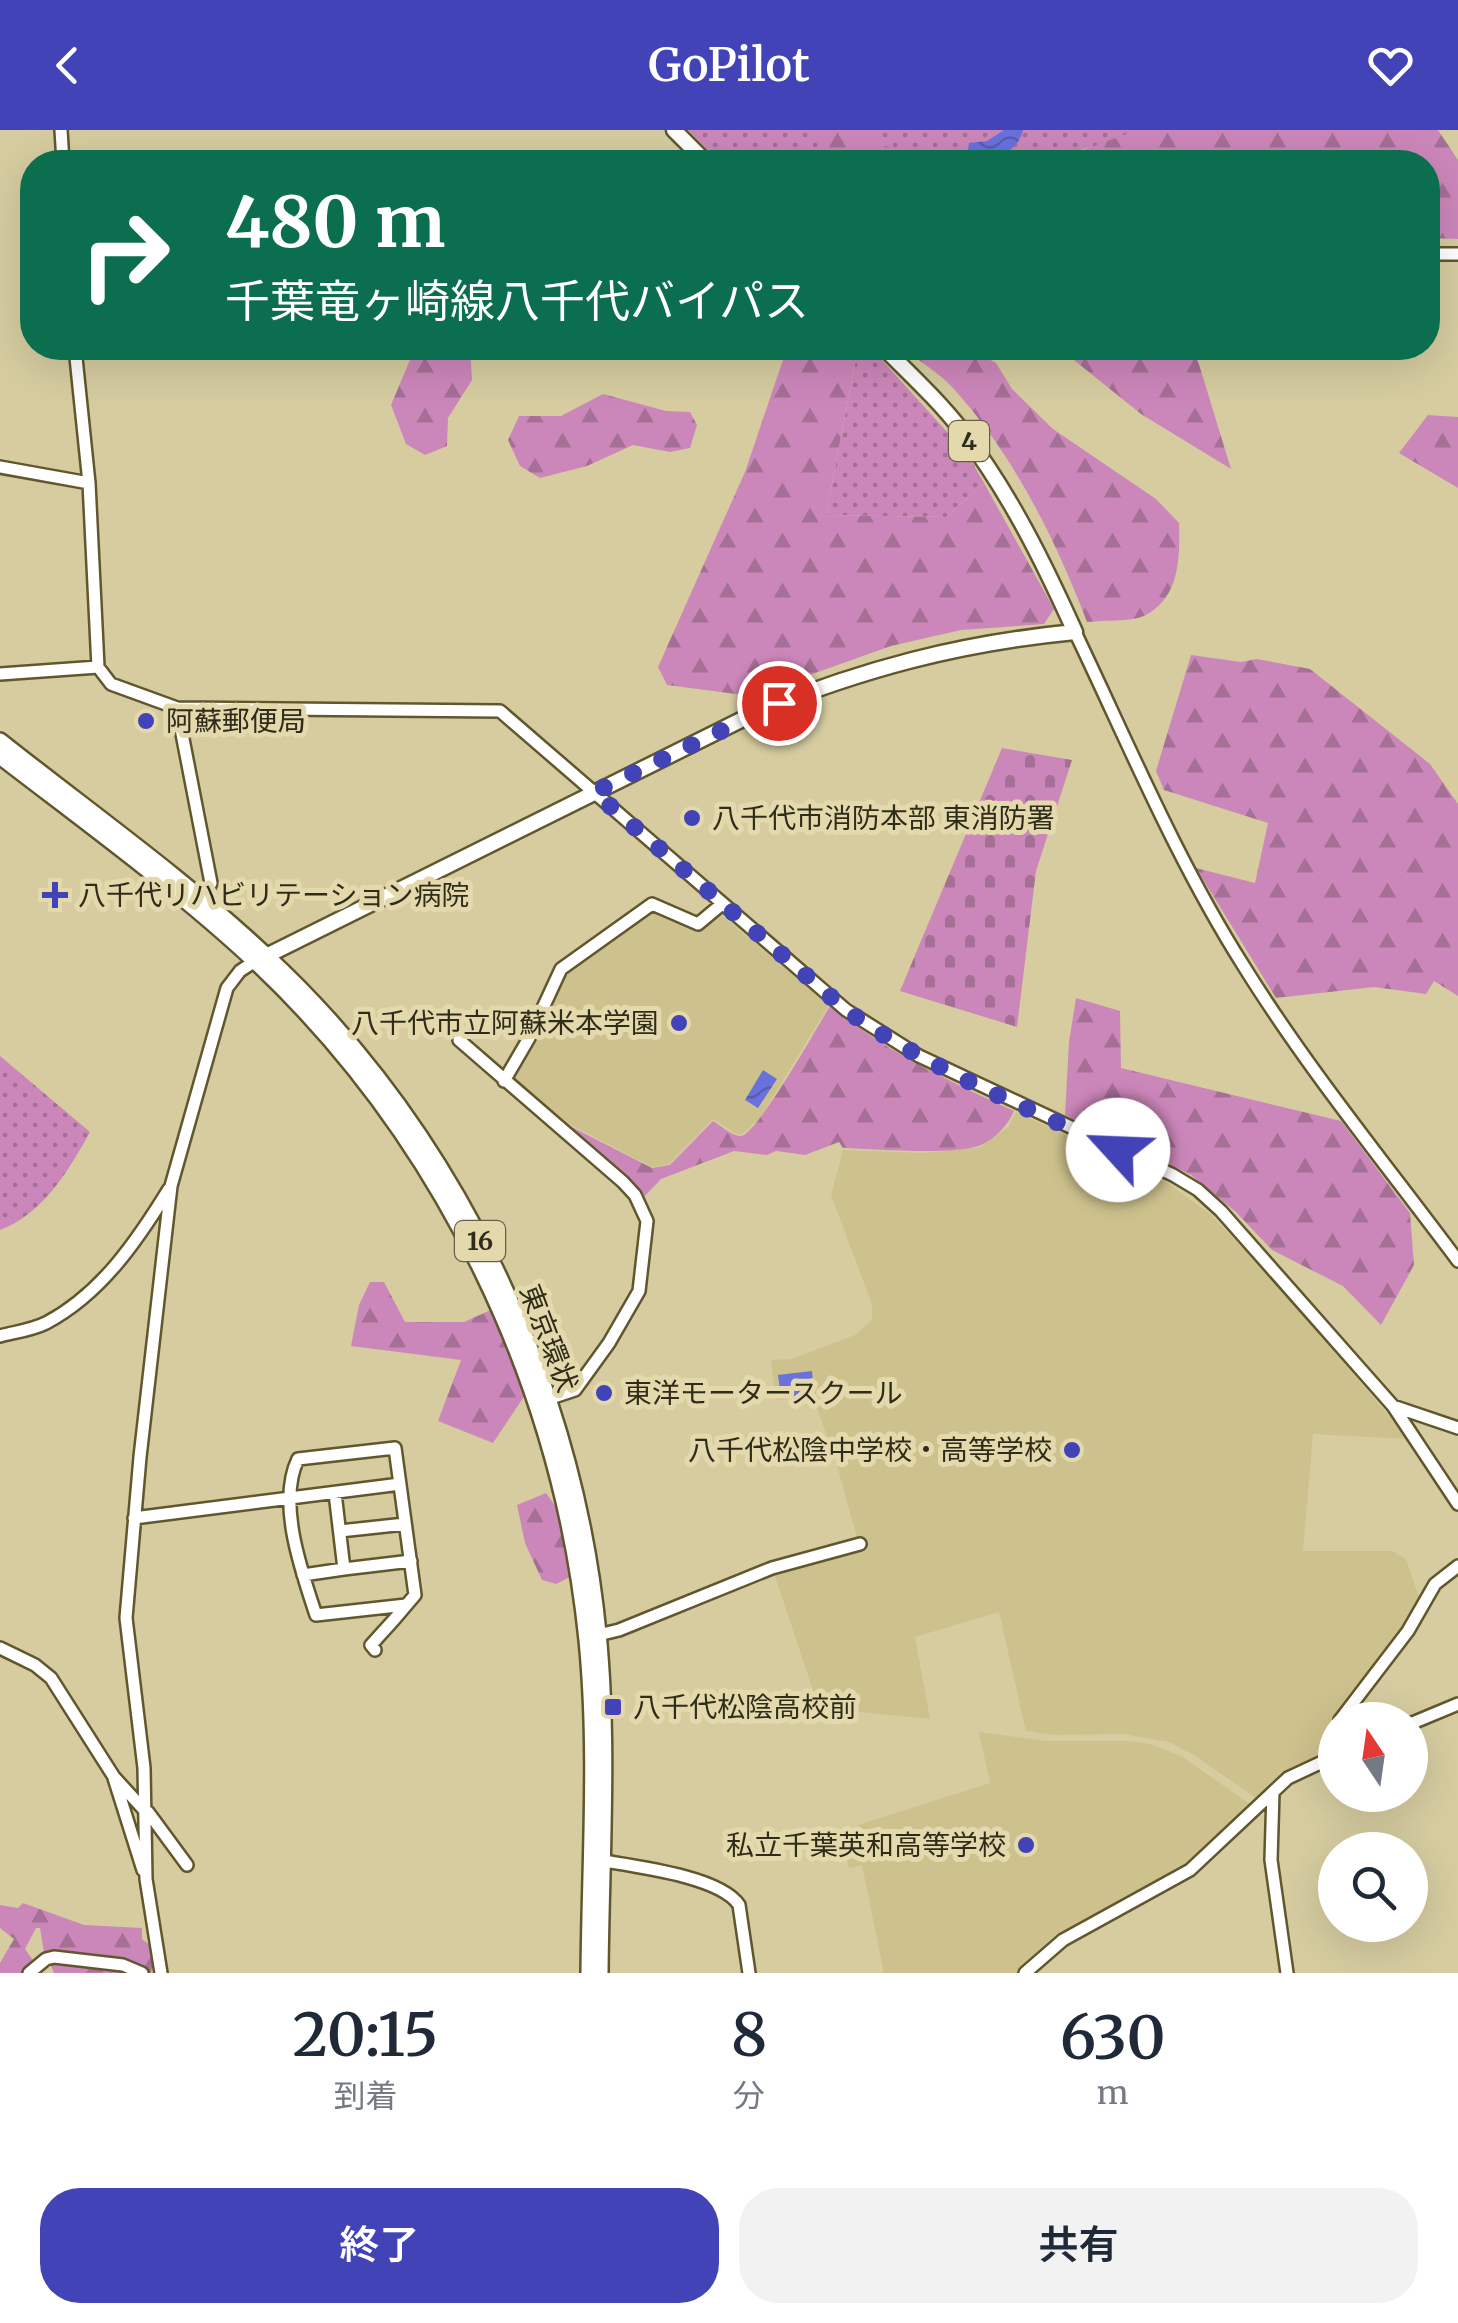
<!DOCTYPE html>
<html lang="ja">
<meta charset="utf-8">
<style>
body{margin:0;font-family:Merriweather,"Noto Sans JP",serif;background:#f2f2f3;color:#1f2937;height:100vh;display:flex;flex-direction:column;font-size:38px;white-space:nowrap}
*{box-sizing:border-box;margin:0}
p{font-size:32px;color:#747a83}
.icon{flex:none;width:55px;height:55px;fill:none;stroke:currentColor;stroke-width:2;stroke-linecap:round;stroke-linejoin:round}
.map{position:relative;height:1843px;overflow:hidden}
.sheet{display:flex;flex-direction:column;background:#fff;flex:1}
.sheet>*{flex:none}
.banner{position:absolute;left:20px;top:20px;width:1420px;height:210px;border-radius:40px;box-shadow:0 10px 40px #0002;background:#0b6e4f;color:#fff;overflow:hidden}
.needle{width:65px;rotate:347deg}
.buttons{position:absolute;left:1318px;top:1572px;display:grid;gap:20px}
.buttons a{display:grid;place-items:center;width:110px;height:110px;border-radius:50%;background:#fff;box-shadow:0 10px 40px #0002;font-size:50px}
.pin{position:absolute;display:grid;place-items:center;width:85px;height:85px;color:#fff;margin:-42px;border:5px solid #fff;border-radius:50%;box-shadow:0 2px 10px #0007}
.me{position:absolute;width:110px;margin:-55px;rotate:295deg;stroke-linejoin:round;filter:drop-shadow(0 0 8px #0008)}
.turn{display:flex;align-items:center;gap:35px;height:210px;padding:0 40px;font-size:45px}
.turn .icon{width:130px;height:130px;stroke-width:2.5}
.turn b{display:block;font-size:70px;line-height:85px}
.eta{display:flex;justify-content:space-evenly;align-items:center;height:170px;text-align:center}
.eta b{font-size:60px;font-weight:600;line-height:70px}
.cta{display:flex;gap:20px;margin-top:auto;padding:20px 40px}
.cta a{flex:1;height:115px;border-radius:40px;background:#4343b8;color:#fff;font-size:40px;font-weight:600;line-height:115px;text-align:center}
.cta a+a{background:#f2f2f3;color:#1f2937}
header{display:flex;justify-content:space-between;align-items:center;height:130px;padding:0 40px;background:#4343b8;color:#fff;font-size:45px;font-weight:600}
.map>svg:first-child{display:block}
.built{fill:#cdc18d}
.grass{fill:url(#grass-dots)}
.forest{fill:url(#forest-firs)}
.cemetery{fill:url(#cemetery-stones)}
.water{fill:url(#water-waves)}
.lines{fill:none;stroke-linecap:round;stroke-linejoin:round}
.minor-casing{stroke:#60572e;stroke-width:16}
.major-casing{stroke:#60572e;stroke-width:19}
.highway-casing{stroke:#60572e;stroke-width:20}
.minor{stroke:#fff;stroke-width:11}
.major{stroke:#fff;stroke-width:14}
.highway{stroke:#fff;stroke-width:15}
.route{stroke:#4343b8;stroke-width:18;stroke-dasharray:0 32.4}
.poi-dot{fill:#4343b8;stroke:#e3d9ac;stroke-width:4}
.labels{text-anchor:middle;stroke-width:10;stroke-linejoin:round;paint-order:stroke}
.shield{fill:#e3d9ac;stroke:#666046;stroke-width:2.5}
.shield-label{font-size:25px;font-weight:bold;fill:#302c1a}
.poi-label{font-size:28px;fill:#302c1a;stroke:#e3d9ac;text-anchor:start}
.street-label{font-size:28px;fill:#302c1a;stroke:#e3d9ac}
</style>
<header><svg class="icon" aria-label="back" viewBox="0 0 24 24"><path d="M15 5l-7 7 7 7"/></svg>GoPilot<svg class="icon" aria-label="heart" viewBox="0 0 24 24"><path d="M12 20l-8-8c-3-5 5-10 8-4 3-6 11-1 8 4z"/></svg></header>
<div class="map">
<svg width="1458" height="1843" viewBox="0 0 1458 1843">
<defs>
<pattern id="grass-dots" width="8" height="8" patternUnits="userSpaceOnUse" patternTransform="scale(2.5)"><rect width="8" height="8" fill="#cc87ba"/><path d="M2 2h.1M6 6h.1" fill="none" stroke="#a66f96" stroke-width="1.8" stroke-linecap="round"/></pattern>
<pattern id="forest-firs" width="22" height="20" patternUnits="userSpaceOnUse" patternTransform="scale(2.5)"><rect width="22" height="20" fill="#cc87ba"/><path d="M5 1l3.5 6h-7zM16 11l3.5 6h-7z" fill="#a66f96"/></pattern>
<pattern id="cemetery-stones" width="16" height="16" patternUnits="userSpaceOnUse" patternTransform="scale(2.5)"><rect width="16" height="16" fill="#cc87ba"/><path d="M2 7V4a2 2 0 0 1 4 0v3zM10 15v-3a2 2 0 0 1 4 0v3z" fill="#a66f96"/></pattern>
<pattern id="water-waves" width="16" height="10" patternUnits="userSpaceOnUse" patternTransform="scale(2.5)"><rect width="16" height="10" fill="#6972dc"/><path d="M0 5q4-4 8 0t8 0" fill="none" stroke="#575eb2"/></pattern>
</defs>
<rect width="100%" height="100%" fill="#d6cca0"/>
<path class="built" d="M652 778 704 794 721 785 829 875 760 988 742 1004 738 1005 713 989 669 1034 652 1037 550 984 510 950 562 844Z
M1016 982 1166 1052 1210 1084 1261 1137 1409 1309 1313 1304 1303 1421H1391L1406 1429 1421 1473 1406 1499 1335 1590 1328 1621 1290 1638 1256 1668 1194 1625 1169 1612 1124 1604 1053 1605 1026 1601 999 1482 915 1507 930 1589 819 1578 774 1443 860 1418 836 1332 813 1267 776 1270 771 1230 792 1229 855 1205 872 1190V1174L831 1065 843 1020 925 1023 981 1017 1008 997Z
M979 1602 1047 1611H1127L1150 1614 1181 1626 1250 1674 1219 1706 1181 1738 1052 1808 1017 1843H884L862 1735 849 1738 839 1701 990 1653Z"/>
<path class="grass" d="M688 0H1161L1064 24 1065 32H720Z
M858 218H871L968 325 984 353 946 387 826 385Z
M0 926 90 1002C69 1040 43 1084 0 1100Z"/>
<path class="forest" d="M813 0H868V9L927 32H790L794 28 814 22 819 12Z
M1137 0H1438L1458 30V109L1428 108V32H1051Z
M415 218H470L472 250 448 288 447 316 425 325 406 314 391 275Z
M787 218H858L826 385 946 387 984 353 1054 479 1044 494 961 500 891 516 751 566 667 555 658 537 745 342Z
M906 218H969L996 233 1012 259 1053 299 1156 369 1179 393C1180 428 1180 468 1144 486 1129 492 1104 490 1087 492 1056 410 1012 322 952 257 939 243 919 231 904 219Z
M1059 218H1194L1231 339 1141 284Z
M603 264 666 281 690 282 697 295 690 318 670 322 633 315 587 336 540 348 520 336 508 310 519 286H561Z
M1428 285 1458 287V358L1399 323Z
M1191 525 1241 532 1257 529 1310 539 1430 634 1458 674V866L1434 851 1426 864 1374 857 1276 868 1196 738 1255 753 1268 693 1164 660 1156 641Z
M1076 868 1120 881 1121 938 1341 991 1410 1083 1414 1135 1381 1195 1343 1156 1272 1120 1236 1082 1191 1045 1065 985 1069 912Z
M830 876C886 922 949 951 1014 981 1008 995 995 1009 981 1015 953 1026 875 1019 843 1018L839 1012 805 1025 776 1021 767 1025 734 1021 661 1049 642 1069 558 990 652 1038 670 1035 713 991C720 995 733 1007 741 1006 758 1003 818 896 830 876Z
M370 1152H384L405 1192H464L493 1179 525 1265 493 1313 438 1291 461 1230 351 1216 359 1175Z
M546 1363 556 1377 570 1447 556 1454 542 1450 525 1413 517 1375Z
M23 1773 84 1795 142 1798V1809L155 1819 151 1843H54L50 1833 78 1825 60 1821 44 1823 40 1798H36L25 1819 35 1833 25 1843H0V1833L14 1809 0 1798V1775L18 1778Z"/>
<path class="cemetery" d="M1002 618 1072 630 1036 741 1017 897 900 861Z"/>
<path class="water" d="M1004 0H1023C1016 28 989 30 968 20L969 13 987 11Z
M763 940 777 949 758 978 745 970Z
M812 1241 814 1264 781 1268 778 1245Z"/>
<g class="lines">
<g class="minor-casing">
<path id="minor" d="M61 0 63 32
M1428 124H1458
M75 218 89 353 98 537 111 554 177 578 500 581 846 880 919 926 1173 1045 1198 1060 1221 1081 1393 1276 1458 1374
M0 337 89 353
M1075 502C1129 615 1176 729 1243 835 1307 938 1385 1033 1458 1131
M0 544 98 537
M177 578 211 753 202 770
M459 910 623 1052 635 1065 647 1091 639 1161 609 1213 575 1260 548 1269
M504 951 529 908 561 839 652 774 698 794 722 774
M0 1206C15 1202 32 1200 46 1193 101 1164 137 1111 169 1059
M1393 1276 1458 1298
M134 1388 400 1354
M340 1401 405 1394
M344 1439 411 1431
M303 1445 344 1439 335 1363
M590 1507 619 1500 772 1438 860 1414
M0 1518 35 1535 51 1548 114 1647 147 1683
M375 1520 371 1515C386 1499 401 1482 415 1465L395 1318 298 1329C277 1372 301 1440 316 1485L406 1475
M1340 1590 1408 1501 1435 1454 1458 1436
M1410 1594 1458 1574
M1330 1629 1335 1605
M114 1648 143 1740
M1273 1662 1271 1730 1287 1843
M148 1682 187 1735
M598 1730C632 1736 720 1746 739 1775L749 1843
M29 1843 46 1829 54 1827 123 1835 142 1843
M161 1843 146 1749 144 1638 126 1488 140 1327 171 1056 227 858 240 841 255 831
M1025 1843 1063 1810 1190 1740 1288 1648 1335 1626"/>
</g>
<g class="major-casing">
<path id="major" d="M674 0 706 32
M256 831 755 583C862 539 960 513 1075 502 1043 431 1010 364 963 302 939 271 911 245 884 218"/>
</g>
<g class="highway-casing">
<path id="highway" d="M0 611C88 681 183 748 265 825 453 999 573 1248 598 1503 609 1615 601 1730 600 1843
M0 626C83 690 178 759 254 830 443 1007 561 1253 587 1510 598 1620 590 1733 589 1843"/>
</g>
<use href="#minor" class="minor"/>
<use href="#major" class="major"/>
<use href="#highway" class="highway"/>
</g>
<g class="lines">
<path class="route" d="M779 573 594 662 846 880C929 939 1026 977 1118 1020"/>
</g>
<g class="poi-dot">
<circle cx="146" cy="591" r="10"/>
<circle cx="692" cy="688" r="10"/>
<path d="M50 750h10v10h10v10h-10v10h-10v-10h-10v-10h10z"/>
<circle cx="679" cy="893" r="10"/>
<circle cx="604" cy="1263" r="10"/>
<circle cx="1072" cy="1320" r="10"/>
<rect x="603" y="1567" width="20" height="20" rx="5"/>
<circle cx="1026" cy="1715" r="10"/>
</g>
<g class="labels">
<g class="shield">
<rect x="949" y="291" width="40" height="40" rx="8"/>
<rect x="455" y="1091" width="50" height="40" rx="8"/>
</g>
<g class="shield-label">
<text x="969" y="320">4</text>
<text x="480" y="1120">16</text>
</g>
<g class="poi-label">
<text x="166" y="601">阿蘇郵便局</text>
<text x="712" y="698">八千代市消防本部 東消防署</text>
<text x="78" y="775">八千代リハビリテーション病院</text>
<text x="659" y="903" text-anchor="end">八千代市立阿蘇米本学園</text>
<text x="624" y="1273">東洋モータースクール</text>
<text x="1052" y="1330" text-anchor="end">八千代松陰中学校・高等学校</text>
<text x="633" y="1587">八千代松陰高校前</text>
<text x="1006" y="1725" text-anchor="end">私立千葉英和高等学校</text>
</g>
<g class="street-label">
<text transform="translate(549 1208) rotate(69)" y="10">東京環状</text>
</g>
</g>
</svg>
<div class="buttons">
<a><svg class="needle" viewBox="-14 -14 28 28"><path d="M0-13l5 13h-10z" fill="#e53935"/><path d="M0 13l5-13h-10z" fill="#747a83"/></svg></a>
<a><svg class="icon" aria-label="search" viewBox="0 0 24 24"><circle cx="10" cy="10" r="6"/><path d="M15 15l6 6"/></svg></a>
</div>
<div class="pin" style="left:779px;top:573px;background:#d93025"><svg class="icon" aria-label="arrive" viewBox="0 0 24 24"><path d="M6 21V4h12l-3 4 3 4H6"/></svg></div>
<svg class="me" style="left:1118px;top:1020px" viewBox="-20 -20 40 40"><circle r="19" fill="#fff"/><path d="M0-13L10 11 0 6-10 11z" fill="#4343b8"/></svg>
<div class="banner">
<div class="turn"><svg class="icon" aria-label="right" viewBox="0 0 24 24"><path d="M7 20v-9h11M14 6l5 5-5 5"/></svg><div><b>480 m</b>千葉竜ヶ崎線八千代バイパス</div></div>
</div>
</div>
<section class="sheet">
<div class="eta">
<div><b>20:15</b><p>到着</p></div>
<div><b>8</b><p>分</p></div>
<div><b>630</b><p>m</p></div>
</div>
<div class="cta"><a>終了</a><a>共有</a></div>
</section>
